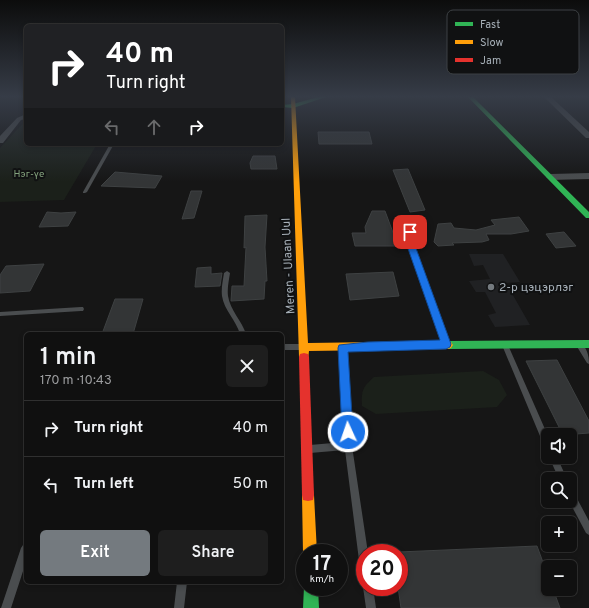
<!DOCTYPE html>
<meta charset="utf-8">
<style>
body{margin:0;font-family:Overpass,sans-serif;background:#1e1e1e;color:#f1f3f6;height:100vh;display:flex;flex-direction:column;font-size:15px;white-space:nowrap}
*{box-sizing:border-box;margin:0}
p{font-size:13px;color:#9c9d9f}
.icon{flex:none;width:22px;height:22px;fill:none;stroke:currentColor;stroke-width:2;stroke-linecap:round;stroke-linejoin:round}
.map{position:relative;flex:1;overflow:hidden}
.drawer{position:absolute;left:24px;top:332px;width:260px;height:252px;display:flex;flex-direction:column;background:#101010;border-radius:6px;box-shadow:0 2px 6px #0003,0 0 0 1px #303030}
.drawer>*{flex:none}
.hud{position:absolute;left:24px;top:24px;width:260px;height:122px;border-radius:6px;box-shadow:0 2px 6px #0003,0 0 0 1px #303030;background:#202124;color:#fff;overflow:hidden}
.buttons{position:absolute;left:541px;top:428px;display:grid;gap:8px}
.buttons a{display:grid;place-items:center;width:36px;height:36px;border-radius:6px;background:#101010;box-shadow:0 2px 6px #0003,0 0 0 1px #303030;font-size:20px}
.speed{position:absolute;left:296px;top:544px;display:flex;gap:8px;font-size:20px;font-weight:700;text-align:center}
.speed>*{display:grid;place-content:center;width:52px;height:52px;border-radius:50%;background:#101010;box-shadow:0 2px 6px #0003,0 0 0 1px #303030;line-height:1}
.speed small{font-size:10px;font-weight:400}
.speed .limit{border:6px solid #d22;background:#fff;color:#111}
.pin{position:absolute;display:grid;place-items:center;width:34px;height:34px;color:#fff;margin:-17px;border-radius:8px;box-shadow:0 2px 6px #0006}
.me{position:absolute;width:44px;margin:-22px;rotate:357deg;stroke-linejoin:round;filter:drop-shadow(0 0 3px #0008)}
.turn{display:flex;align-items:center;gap:14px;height:84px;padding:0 16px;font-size:18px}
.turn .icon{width:52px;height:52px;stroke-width:2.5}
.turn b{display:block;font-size:28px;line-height:34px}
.lanes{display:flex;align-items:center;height:38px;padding:0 16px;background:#0003;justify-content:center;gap:20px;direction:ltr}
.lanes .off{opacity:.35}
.round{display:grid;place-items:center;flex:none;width:42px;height:42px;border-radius:6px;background:#1e1e1e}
.summary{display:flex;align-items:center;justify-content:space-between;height:68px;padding:0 16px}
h1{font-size:24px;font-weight:600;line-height:30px}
.action{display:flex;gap:8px;margin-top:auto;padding:8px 16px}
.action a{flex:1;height:46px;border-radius:6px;background:#747a7f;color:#fff;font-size:16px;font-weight:600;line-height:46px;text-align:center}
.action a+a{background:#1e1e1e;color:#f1f3f6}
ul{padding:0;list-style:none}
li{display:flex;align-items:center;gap:12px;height:56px;padding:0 16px;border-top:1px solid #303030}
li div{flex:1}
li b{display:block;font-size:15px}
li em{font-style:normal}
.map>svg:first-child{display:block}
.built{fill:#202123}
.green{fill:#1b201a}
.building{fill:#333536;stroke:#3e4142}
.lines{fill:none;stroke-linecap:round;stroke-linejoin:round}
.lane{fill:#4a4d4f;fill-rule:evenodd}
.street{fill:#4a4d4f;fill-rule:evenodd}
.fast{fill:#30b455;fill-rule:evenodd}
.slow{fill:#ff9f0a;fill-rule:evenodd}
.jam{fill:#e5322d;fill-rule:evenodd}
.route{fill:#1a73e8;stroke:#114b97}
.poi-dot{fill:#747a7f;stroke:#101112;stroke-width:1.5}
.labels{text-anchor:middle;stroke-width:4;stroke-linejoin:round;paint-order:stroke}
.far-park-label{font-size:10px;fill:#84a37e;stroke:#101112}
.street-label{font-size:12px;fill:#a7b0b8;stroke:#101112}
.poi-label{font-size:12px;fill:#a7b0b8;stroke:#101112;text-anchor:start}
.key{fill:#101112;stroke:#3d4144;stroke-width:1}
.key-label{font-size:11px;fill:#a7b0b8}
</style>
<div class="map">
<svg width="589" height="608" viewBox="0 0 589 608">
<rect width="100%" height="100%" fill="#161616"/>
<path class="built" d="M469 254H503L520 282 506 283 530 325 495 327 488 315 496 313 485 292H476L469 281 490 279 483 265 474 266Z"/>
<path class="green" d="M26 120V144H97L64 200 0 202V148Z
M483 371 499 380 507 395 497 407 376 414 362 406C361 390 363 387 374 377Z"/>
<path class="building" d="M318 132H369L372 144H319Z
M253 156H275L277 169H251L250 163Z
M408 169 425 210 410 212 393 170Z
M115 172 162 176 155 188 101 186Z
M191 191H202L194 218 182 219Z
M372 211H385L398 246H355L352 233H366L365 227Z
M47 212 61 213 76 212 68 226 39 227Z
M267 215 265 247 267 281H265L264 299 231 301 232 286H244L246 247 244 248 245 216Z
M519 217 529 231 511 234H486L489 240 482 242 452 243 454 245 438 246 434 242 438 224 451 223 454 228 476 230 495 225 491 220Z
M564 232 576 246 556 248 546 234Z
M44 264 30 291 0 293V275L6 266Z
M211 267V274L222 273 220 286 195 287 197 268Z
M393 272 399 296 350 300 346 274Z
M115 299H143L133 334H102Z
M557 360 589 421V433L563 435 526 361Z
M537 546 548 576V589H553L560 608H401L398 587H399V552Z"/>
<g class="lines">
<path class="lane" d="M110 144H114L87 192 85 193H83V192Z
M414 230 416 231V233L410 235 449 345 448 347 446 348 444 347 443 345 404 234 405 233Z
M227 271 230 273C229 280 227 288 228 296 230 310 242 321 246 334H240C236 320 224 310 222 296 221 288 223 280 224 273Z
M81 307H83L84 309 83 311H81L0 316V312Z
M505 342 507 343 508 345 548 436V449L545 448 502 345 503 343Z
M579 342C587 347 589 355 589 364L587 363 576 345 577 343Z
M282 344H302L304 345 305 347 304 349 302 350H282Z
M343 345 345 346 346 348 352 446 368 553H365V573L362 571 360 568 345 450 310 453 307 452 306 449 307 446 310 445 344 442 340 348 341 346Z
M549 457H557L567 479H559Z
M570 490 573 491 589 521V535L586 533 569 501H570Z
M26 543V562L11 608H1L21 548 23 545Z
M177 582H187L184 608H174Z
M365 583V587H373L376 608H366L363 587Z"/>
<path class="street" d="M544 97H551L589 132V138H586Z
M26 114V119L21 120 3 143H0V136L17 118Z
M589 173V179L550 180 546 177 550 174Z"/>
<path class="fast" d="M318 97H326L293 108 282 107V105L293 104Z
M468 97H473L589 212V218H586Z
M589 340V348L448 349 445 348 443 345 445 342 448 341Z
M305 584V587H318L319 608H303L304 587Z"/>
<path class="slow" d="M291 97H295L308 343 448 341 451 342 453 345 451 348 448 349 309 351 308 360 304 361 300 360 299 357Z
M308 489 313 490 314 495 317 553H305V558L303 553 302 495 303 490Z"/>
<path class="jam" d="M304 353 308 354 309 357 314 495 313 500 308 501 303 500 302 495 299 357 300 354Z"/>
</g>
<linearGradient id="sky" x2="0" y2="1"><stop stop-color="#0c0c0c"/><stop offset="0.53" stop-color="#363c47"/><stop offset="1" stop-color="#363c47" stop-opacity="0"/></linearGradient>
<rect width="589" height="182" fill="url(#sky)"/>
<path class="route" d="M410 230 414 232 411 235 413 240 451 344 450 347 446 349 348 352 353 432 352 436 348 438 343 436 342 432 338 348 339 345 368 342 440 340 405 240 403 234Z"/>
<circle class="poi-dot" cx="491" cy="287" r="4"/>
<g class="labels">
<g class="far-park-label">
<text x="29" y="177">Нэг-үе</text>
</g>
<g class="street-label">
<text transform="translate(288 266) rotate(-93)" y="4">Meren - Ulaan Uul</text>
</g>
<g class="poi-label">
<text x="499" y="291">2-р цэцэрлэг</text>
</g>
</g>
<rect x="447" y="10" width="132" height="64" rx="6" class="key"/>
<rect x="455" y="22" width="18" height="4" fill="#30b455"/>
<rect x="455" y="40" width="18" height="4" fill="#ff9f0a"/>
<rect x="455" y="58" width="18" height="4" fill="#e5322d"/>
<g class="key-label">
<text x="480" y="28">Fast</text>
<text x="480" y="46">Slow</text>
<text x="480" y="64">Jam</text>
</g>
</svg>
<div class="buttons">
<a><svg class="icon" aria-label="sound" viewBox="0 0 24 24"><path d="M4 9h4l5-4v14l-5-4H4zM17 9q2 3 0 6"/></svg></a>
<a><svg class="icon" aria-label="search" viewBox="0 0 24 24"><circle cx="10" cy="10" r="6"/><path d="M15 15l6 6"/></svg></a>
<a>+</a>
<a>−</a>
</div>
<div class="speed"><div>17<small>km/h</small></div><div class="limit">20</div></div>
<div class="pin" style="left:410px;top:232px;background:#d93025"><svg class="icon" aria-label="arrive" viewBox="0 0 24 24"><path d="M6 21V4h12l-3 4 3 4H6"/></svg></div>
<svg class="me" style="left:348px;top:432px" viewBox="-20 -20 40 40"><circle r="17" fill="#1a73e8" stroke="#fff" stroke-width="3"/><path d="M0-11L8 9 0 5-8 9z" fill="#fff"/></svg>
<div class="hud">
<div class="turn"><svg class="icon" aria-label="right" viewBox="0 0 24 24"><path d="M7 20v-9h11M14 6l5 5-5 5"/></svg><div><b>40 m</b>Turn right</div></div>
<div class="lanes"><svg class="icon off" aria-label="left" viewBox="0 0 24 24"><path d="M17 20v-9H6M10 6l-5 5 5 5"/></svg><svg class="icon off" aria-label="ahead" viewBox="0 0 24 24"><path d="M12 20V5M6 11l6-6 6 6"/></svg><svg class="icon" aria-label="right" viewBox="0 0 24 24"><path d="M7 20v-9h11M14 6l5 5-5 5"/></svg></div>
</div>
<section class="drawer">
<div class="summary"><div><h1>1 min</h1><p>170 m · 10:43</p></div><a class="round"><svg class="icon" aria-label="close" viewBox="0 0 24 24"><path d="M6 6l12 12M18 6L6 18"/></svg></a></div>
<ul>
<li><svg class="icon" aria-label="right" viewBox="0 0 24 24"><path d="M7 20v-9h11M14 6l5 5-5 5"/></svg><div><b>Turn right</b></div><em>40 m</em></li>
<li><svg class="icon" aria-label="left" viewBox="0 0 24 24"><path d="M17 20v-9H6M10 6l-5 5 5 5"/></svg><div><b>Turn left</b></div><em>50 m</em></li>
</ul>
<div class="action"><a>Exit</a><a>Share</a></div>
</section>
</div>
